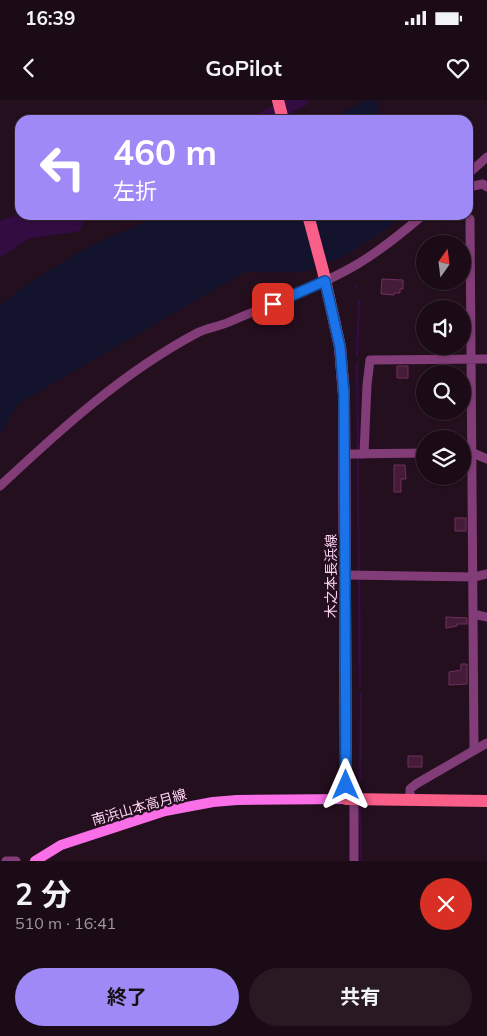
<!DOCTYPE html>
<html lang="ja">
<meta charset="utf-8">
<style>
body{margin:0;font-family:Mulish,"Noto Sans JP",sans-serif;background:#281923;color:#f1f3f6;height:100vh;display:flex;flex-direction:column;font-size:19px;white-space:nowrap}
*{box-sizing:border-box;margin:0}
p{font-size:16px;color:#a09ba1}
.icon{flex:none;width:28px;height:28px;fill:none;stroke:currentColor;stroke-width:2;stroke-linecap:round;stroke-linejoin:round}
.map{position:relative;height:761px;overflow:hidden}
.side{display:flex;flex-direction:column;background:#1b0b16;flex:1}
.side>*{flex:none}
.banner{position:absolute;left:15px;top:15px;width:458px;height:105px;border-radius:15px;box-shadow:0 1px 4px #0004,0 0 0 1px #392b35;background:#9e89f6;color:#fff;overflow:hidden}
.needle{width:32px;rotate:14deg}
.controls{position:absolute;left:416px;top:135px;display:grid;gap:10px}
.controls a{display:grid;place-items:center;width:55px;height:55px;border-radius:50%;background:#1b0b16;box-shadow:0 1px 4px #0004,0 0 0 1px #392b35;font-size:25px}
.pin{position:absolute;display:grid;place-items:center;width:42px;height:42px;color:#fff;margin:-21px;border-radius:10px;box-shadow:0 2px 8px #0006}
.me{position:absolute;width:55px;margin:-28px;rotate:0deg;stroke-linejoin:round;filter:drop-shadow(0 0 4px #0008)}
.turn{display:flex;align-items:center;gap:18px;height:105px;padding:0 15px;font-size:22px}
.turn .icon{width:65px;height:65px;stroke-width:2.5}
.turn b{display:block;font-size:35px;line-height:42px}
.round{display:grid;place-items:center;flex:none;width:52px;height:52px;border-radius:26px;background:#281923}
.head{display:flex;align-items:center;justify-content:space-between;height:85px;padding:0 15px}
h1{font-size:30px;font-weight:700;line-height:38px}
.button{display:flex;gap:10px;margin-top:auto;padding:10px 15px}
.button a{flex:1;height:58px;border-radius:30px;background:#9e89f6;color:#111;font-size:20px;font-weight:700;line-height:58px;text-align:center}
.button a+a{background:#281923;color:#f1f3f6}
.status{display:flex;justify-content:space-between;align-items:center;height:35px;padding:0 25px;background:#1b0b16;direction:ltr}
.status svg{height:14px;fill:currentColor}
header{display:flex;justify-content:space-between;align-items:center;height:65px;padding:0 15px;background:#1b0b16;font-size:22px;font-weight:700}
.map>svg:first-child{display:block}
.green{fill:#14132e}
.water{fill:#330c41}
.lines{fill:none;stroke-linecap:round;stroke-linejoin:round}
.stream{stroke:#330c41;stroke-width:2.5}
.river{stroke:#330c41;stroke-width:14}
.building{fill:#451c38;stroke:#702f5c}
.street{stroke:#823c78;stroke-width:9}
.secondary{stroke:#fa6ee8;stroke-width:10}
.primary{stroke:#fa5f89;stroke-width:12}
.route-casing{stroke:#114b97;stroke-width:12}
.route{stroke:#1a73e8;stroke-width:9}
.labels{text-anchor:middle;stroke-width:4.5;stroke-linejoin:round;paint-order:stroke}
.street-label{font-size:14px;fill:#fed4f5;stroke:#240f1e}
</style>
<div class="status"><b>16:39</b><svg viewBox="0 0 49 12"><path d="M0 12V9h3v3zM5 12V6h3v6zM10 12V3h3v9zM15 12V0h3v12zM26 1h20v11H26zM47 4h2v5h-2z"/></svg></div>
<header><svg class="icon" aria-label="back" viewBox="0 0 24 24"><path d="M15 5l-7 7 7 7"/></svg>GoPilot<svg class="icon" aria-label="heart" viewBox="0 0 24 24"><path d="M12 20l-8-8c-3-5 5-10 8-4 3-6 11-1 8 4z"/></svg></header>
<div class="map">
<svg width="487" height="761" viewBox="0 0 487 761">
<rect width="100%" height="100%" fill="#240f1e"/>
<path class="green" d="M367 0H376L382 20H326Z
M162 115H401V119L345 156 305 172H245L18 304 0 336V205L24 186 91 145Z"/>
<path class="water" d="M20 113V115H86L80 131 28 139 0 158V121Z"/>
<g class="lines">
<path class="stream" d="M356 185 357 188
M357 255 359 200
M357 264 358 350
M358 359V394
M358 398 359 472
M359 480 360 586
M360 682 361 592
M360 708 361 761"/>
<path class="river" d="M260 20 301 0"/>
</g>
<path class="building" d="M382 179 403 180V189H400V193H394V195L381 194Z
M397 266H408V278H397Z
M394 365H405L406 379H401V392H394Z
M455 418H466V431H455Z
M446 517 467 518V524H457V526L446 528Z
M461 564H467V584L449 585V572L461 570Z
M408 656H422V667H408Z"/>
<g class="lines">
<path class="street" d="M468 74 487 57
M468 87 483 84 487 87
M470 119 474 650
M462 353H473L487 359
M345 354 425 353
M364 354 367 285 370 260 487 259
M0 386C61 329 122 273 197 233 206 228 218 227 229 222 271 204 316 188 356 165 380 151 402 133 423 115
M346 475 474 477 487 474
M473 514 487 517
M354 699V761
M410 700V689L416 684 487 643
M6 761H16"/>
<path class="secondary" d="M35 761 61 745 165 711 213 702 237 700 346 699"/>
<path class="primary" d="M278 0 283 20
M308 115 323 171 340 247 344 295 346 699 487 701"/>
</g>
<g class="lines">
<g class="route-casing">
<path id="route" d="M273 204 325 181 340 247 344 295 346 685"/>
</g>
<use href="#route" class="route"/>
</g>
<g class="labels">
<g class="street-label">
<text transform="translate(331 476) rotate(-90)" y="5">木之本長浜線</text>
<text transform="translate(139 707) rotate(-16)" y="5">南浜山本高月線</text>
</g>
</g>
</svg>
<div class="controls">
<a><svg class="needle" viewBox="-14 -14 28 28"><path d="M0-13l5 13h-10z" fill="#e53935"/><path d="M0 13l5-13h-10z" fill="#a09ba1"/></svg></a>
<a><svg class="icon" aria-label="sound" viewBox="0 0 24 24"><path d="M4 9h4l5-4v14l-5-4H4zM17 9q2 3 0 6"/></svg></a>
<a><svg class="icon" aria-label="search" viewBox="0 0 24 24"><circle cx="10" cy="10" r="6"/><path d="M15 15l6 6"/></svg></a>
<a><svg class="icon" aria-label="layers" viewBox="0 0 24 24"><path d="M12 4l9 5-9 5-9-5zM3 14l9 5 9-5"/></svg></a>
</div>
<div class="pin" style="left:273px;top:204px;background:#d93025"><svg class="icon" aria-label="arrive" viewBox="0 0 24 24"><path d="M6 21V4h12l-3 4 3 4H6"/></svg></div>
<svg class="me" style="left:346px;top:685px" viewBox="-20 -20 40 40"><path d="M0-17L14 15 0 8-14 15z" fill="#1a73e8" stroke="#fff" stroke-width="4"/></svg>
<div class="banner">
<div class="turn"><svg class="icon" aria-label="left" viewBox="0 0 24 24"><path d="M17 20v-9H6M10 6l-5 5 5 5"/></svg><div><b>460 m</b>左折</div></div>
</div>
</div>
<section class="side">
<div class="head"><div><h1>2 分</h1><p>510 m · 16:41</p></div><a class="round" style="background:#d93025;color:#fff"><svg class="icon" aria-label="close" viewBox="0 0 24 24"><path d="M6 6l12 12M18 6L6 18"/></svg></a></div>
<div class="button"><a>終了</a><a>共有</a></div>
</section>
